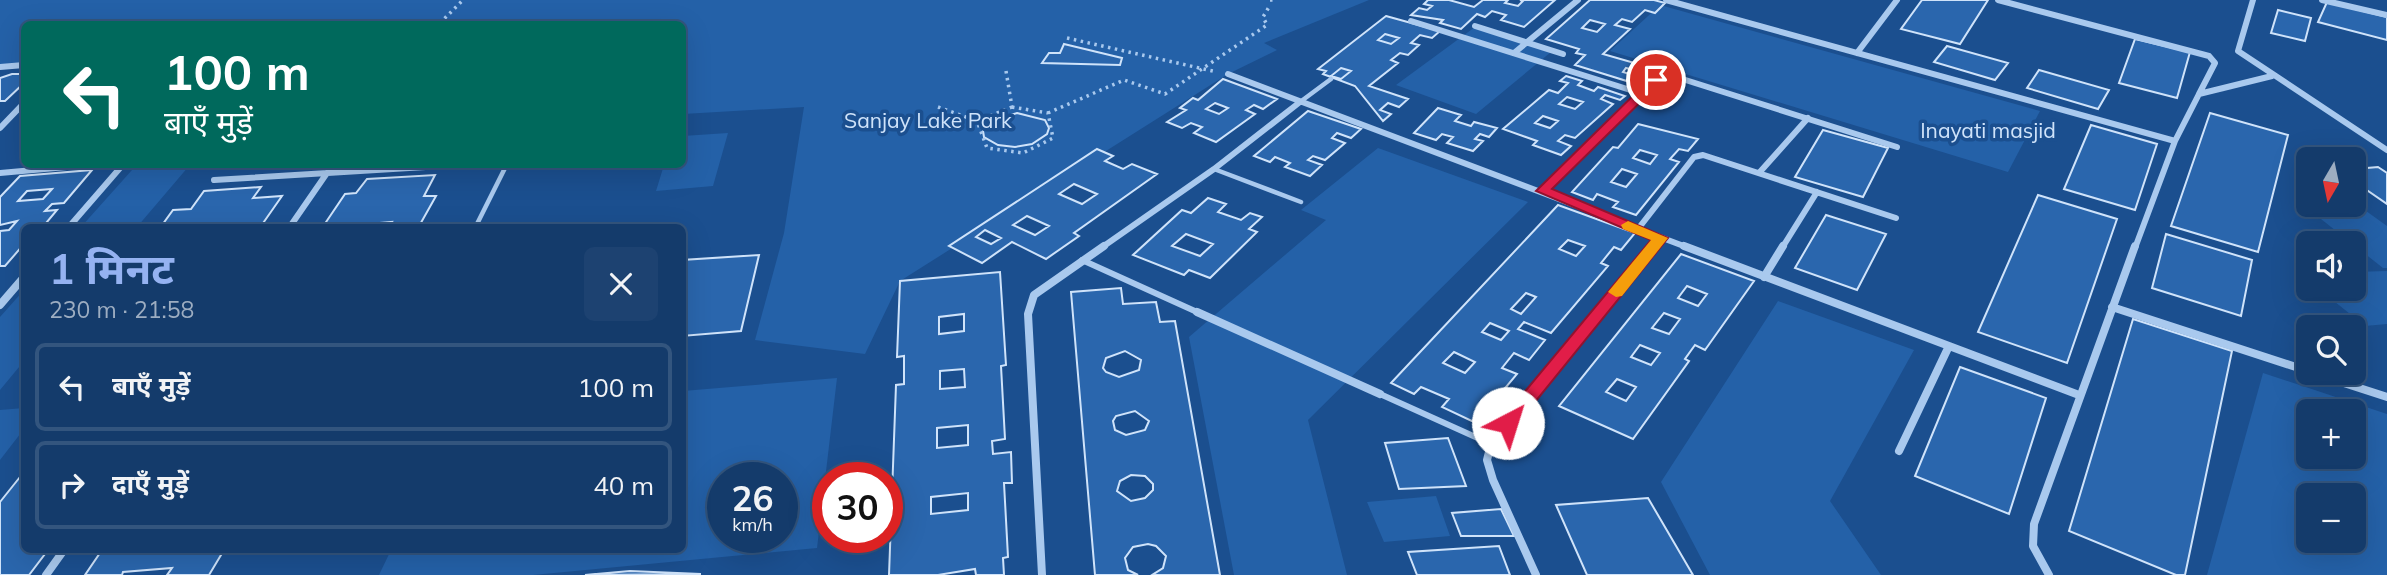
<!DOCTYPE html>
<html lang="hi">
<meta charset="utf-8">
<style>
body{margin:0;font-family:Mulish,"Noto Sans Devanagari",sans-serif;background:#1d4271;color:#f1f3f6;height:100vh;display:flex;flex-direction:column;font-size:26px;white-space:nowrap}
*{box-sizing:border-box;margin:0}
p{font-size:23px;color:#9dadc1}
.icon{flex:none;width:38px;height:38px;fill:none;stroke:currentColor;stroke-width:2;stroke-linecap:round;stroke-linejoin:round}
.map{position:relative;flex:1;overflow:hidden}
.drawer{position:absolute;left:21px;top:224px;width:665px;height:329px;display:flex;flex-direction:column;background:#143b6b;border-radius:10px;box-shadow:0 7px 28px #0002,0 0 0 2px #33557e}
.drawer>*{flex:none}
.guide{position:absolute;left:21px;top:21px;width:665px;height:147px;border-radius:10px;box-shadow:0 7px 28px #0002,0 0 0 2px #33557e;background:#00695c;color:#fff;overflow:hidden}
.needle{width:46px;rotate:189deg}
.buttons{position:absolute;left:2296px;top:147px;display:grid;gap:14px}
.buttons a{display:grid;place-items:center;width:70px;height:70px;border-radius:10px;background:#143b6b;box-shadow:0 7px 28px #0002,0 0 0 2px #33557e;font-size:35px}
.speed{position:absolute;left:707px;top:462px;display:flex;gap:14px;font-size:35px;font-weight:700;text-align:center}
.speed>*{display:grid;place-content:center;width:91px;height:91px;border-radius:50%;background:#143b6b;box-shadow:0 7px 28px #0002,0 0 0 2px #33557e;line-height:1}
.speed small{font-size:18px;font-weight:400}
.speed .limit{border:10px solid #d22;background:#fff;color:#111}
.pin{position:absolute;display:grid;place-items:center;width:60px;height:60px;color:#fff;margin:-30px;border:4px solid #fff;border-radius:50%;box-shadow:0 2px 7px #0007}
.me{position:absolute;width:77px;margin:-38px;rotate:40deg;stroke-linejoin:round;filter:drop-shadow(0 0 5px #0008)}
.turn{display:flex;align-items:center;gap:24px;height:147px;padding:0 28px;font-size:32px}
.turn .icon{width:91px;height:91px;stroke-width:2.5}
.turn b{display:block;font-size:49px;line-height:60px}
.round{display:grid;place-items:center;flex:none;width:74px;height:74px;border-radius:10px;background:#1d4271}
.headline{display:flex;align-items:center;justify-content:space-between;height:119px;padding:0 28px}
h1{font-size:42px;font-weight:700;line-height:52px;color:#95b2f1}
ul{padding:0;list-style:none}
li{display:flex;align-items:center;gap:21px;height:88px;margin:0 14px 10px;padding:0 14px;border:4px solid #33557e;border-radius:10px}
li div{flex:1}
li b{display:block;font-size:26px}
li em{font-style:normal}
.map>svg:first-child{display:block}
.green{fill:#2461a8;fill-rule:evenodd}
.building{fill:#2a66ad;stroke:#cfe3fa;stroke-width:2;fill-rule:evenodd}
.lines{fill:none;stroke-linecap:round;stroke-linejoin:round}
.path{stroke:#a9c9ee;stroke-width:3.5;stroke-dasharray:2.5 4.5;stroke-linecap:butt}
.lane-far1{stroke:#a9c9ee;stroke-width:4.5}
.lane{stroke:#a9c9ee;stroke-width:6}
.street-far1{stroke:#a9c9ee;stroke-width:6}
.street{stroke:#a9c9ee;stroke-width:8}
.route{fill:#e11d48;stroke:#92132f;stroke-width:2}
.slow{fill:#f59e0b}
.labels{text-anchor:middle;stroke-width:7;stroke-linejoin:round;paint-order:stroke}
.park-label{font-size:21px;fill:#cfe3fa;stroke:#1b4f8f}
</style>
<div class="map">
<svg width="2387" height="575" viewBox="0 0 2387 575">
<rect width="100%" height="100%" fill="#1b4f8f"/>
<path class="green" d="M0 0H1369L1264 43 1277 50 1228 74 900 281 865 354 755 340 784 233 804 107 683 114 682 24H24V66L0 67Z
M1660 5 2040 111 2008 172 1610 51Z
M1475 27 1551 52 1476 114 1396 85Z
M728 133 713 186 656 191 664 165 682 164 683 136Z
M1378 148 1528 202 1308 420 1347 575H1234L1189 337 1326 220 1301 210Z
M189 166 137 227H81L132 170Z
M2355 203 2387 226V268H2383L2302 204Z
M2387 271V324L2365 326 2319 289H2354V272Z
M24 290V361L0 390V317Z
M1778 301 1914 350 1830 501 1881 575H1710L1661 482Z
M2263 373 2387 414V575H2207ZM2308 411H2354V457H2308ZM2308 495H2354V541H2308Z
M837 378 817 548 533 575H379L391 550H682L683 391ZM723 478H782V537H723Z
M24 408V429L0 460V410Z
M1436 496 1450 536 1384 542 1367 502Z"/>
<path class="building" d="M1428 0H1449L1474 7 1483 0H1508L1505 3 1518 6 1523 1 1520 0H1555L1524 27 1501 20 1506 15 1492 11 1485 17 1477 14 1461 29 1440 23 1443 20 1411 15 1419 8 1427 10 1432 6 1424 4Z
M1590 0H1654L1665 3 1655 13 1645 10 1632 22 1622 19 1615 25 1630 29 1603 54 1645 66 1640 72 1626 68 1623 72 1636 76 1630 82 1575 65 1585 55 1576 53 1579 49 1546 39ZM1590 20 1605 24 1597 32 1582 28Z
M1922 0H1988L1960 44 1901 29Z
M2327 2 2387 17V40L2318 22Z
M2278 10 2311 18 2305 41 2271 33Z
M1386 16 1440 31 1432 38 1420 35 1411 43 1419 45 1408 55 1400 53 1391 60 1398 63 1369 86 1408 99 1399 107 1388 103 1380 110 1391 114 1383 121 1355 86 1323 74 1326 71 1318 69ZM1385 34 1399 38 1391 44 1378 40ZM1341 68 1351 71 1341 79 1331 76Z
M1385 34 1399 38 1391 44 1378 40Z
M2135 39 2190 52 2177 98 2119 83Z
M1064 44 1122 58 1120 65 1042 63 1049 53H1060Z
M1947 46 2008 63 1995 80 1934 62Z
M1341 68 1351 71 1341 79 1331 76Z
M2039 70 2109 90 2098 109 2027 88Z
M12 74H24V83L5 101H0V78Z
M1566 76 1582 81 1578 85 1594 91 1598 87 1625 96 1620 100 1605 95 1601 99 1613 104 1575 138 1565 135 1558 141 1571 146 1561 155 1533 145 1537 141 1503 129 1549 90 1558 93 1568 83 1560 81ZM1567 97 1583 102 1575 109 1559 104ZM1543 116 1558 121 1550 128 1535 123Z
M1223 79 1277 99 1263 109 1254 105 1246 110 1255 114 1216 142 1194 133 1202 127 1191 123 1182 128 1167 122 1186 110 1180 108 1193 98 1198 100ZM1215 103 1228 108 1219 114 1206 109Z
M1438 108 1461 115 1455 121 1471 126 1474 122 1497 128 1489 137 1480 134 1475 139 1483 141 1473 151 1447 143 1453 137 1442 134 1436 140 1414 133Z
M1308 111 1361 129 1351 138 1337 133 1332 138 1345 143 1325 160 1313 156 1308 160 1322 165 1310 176 1285 167 1290 163 1275 157 1270 162 1254 156Z
M1017 113 1045 120 1049 128 1047 134 1032 144 1015 147 998 145 984 137 983 131 988 122Z
M2210 113 2288 135 2258 252 2171 226Z
M1638 124 1698 139 1688 151 1679 149 1670 159 1679 162 1636 215 1613 207 1618 202 1597 194 1593 200 1572 192 1613 147 1618 148ZM1640 150 1657 155 1650 164 1633 158ZM1622 169 1637 174 1626 187 1611 182Z
M2091 125 2157 144 2135 210 2064 189Z
M1823 130 1888 148 1863 197 1795 177Z
M1097 149 1113 156 1105 161 1123 169 1132 164 1157 174 1074 233 1079 236 1046 259 1012 242 982 263 949 246ZM1074 184 1097 194 1082 204 1059 194ZM1027 216 1049 226 1035 235 1013 225ZM985 230 1001 238 991 244 976 237Z
M2378 167 2387 173V204L2358 184 2356 169Z
M92 170 64 203 52 204 45 211 57 210 42 228H24V244L5 266H0V231L9 230 17 221 0 225V197L20 176ZM52 189 43 199 18 201 27 191Z
M435 175 424 196H436L418 228H389L392 222 322 228 345 194 356 193 367 179Z
M261 187 253 198 282 196 261 226 160 228 173 210 191 209 204 191Z
M2038 195 2117 219 2067 363 1978 332Z
M1208 198 1226 204 1218 212 1241 220 1250 213 1262 217 1249 229 1257 232 1210 278 1189 270 1184 275 1133 255 1182 210 1191 213ZM1186 234 1213 244 1200 256 1172 246Z
M1558 205 1635 233 1621 250 1614 247 1601 263 1608 266 1551 333 1524 322 1518 329 1545 340 1529 360 1514 353 1502 368 1517 374 1476 423 1442 407 1449 399 1421 387 1414 394 1391 383ZM1568 240 1585 246 1576 256 1559 249ZM1526 293 1536 297 1521 314 1511 309ZM1490 323 1509 331 1501 340 1482 332ZM1454 352 1475 362 1465 373 1443 363Z
M1826 215 1886 234 1857 290 1795 268Z
M2166 234 2252 260 2241 316 2152 288Z
M1681 254 1754 281 1705 350 1695 345 1685 359 1689 361 1633 439 1559 406ZM1687 286 1707 294 1698 306 1678 298ZM1664 313 1680 319 1669 334 1652 328ZM1640 345 1660 353 1651 365 1631 357ZM1617 379 1636 387 1626 401 1606 392Z
M759 255 741 331 682 336V260Z
M1000 272 1006 365 1001 366 1005 439 992 441 993 454 1011 452 1012 483H1004L1008 557 1003 558 1004 575H976L975 569 938 575H889L896 385 904 384V356L897 357 900 281ZM964 314V331L939 334V317ZM964 369 965 387 940 389V371ZM968 425V445L937 448V428ZM968 493V510L931 514V497Z
M1121 288 1123 304 1156 302 1160 322 1175 321 1220 575H1152L1163 568 1166 556 1156 546 1148 544 1133 547 1125 558 1128 570 1138 575H1095L1071 292ZM1125 351 1141 360 1139 370 1119 377 1106 372 1103 368 1106 358ZM1135 411 1149 421 1145 430 1126 435 1115 430 1113 421 1116 416ZM1131 475 1145 476 1153 484V490L1145 498 1131 501 1117 491 1120 481Z
M2133 319 2232 351 2185 575H2176L2069 531Z
M1960 367 2046 398 2009 514 1915 476Z
M1448 438 1466 486 1399 489 1385 443Z
M24 472V550H48L29 575H0V502Z
M1648 498 1693 575H1587L1556 505Z
M1501 509 1514 536H1461L1452 513Z
M1499 546 1510 575H1417L1408 552Z
M102 550H224L209 575H167L172 568 123 572 122 575H85Z
M630 571 701 574 585 575Z"/>
<g class="lines">
<path class="path" d="M1270 0H1276
M432 24 443 20 463 0
M1067 38 1217 72
M1006 71 1012 107
M938 107 977 121
M1012 107 1048 113 1053 138 1023 153 987 148 977 121Z
M1048 113 1124 80 1165 94 1267 25 1263 17 1269 7"/>
<path class="lane-far1" d="M1300 102 1331 79
M442 166 464 164
M1214 169 1301 202
M475 228 507 164"/>
<path class="lane" d="M1082 260 1197 312
M1380 394 1491 444"/>
<path class="street-far1" d="M1666 0 2175 141
M1998 0 2209 56 2215 63 2199 94
M2253 0 2238 51 2387 150
M2322 0 2387 15
M1411 21 1640 93
M1475 26 1563 54
M1514 53 1578 0
M1857 53 1897 0
M0 67 24 65
M1228 74 1689 248
M0 128 24 103
M0 173 100 164
M1759 173 1808 118
M214 180 442 166
M1543 191 1640 93 1656 80 1676 77 1897 147
M68 228 120 168 118 164
M289 228 327 173
M1638 229 1694 157 1703 155 1896 218
M1101 248 1214 169 1300 102
M1653 248 1661 238
M1782 248 1817 192
M2135 248 2175 141 2199 94 2272 76"/>
<path class="street" d="M1684 246 2079 395
M1764 277 1783 246
M0 305 24 277
M2112 307 2308 371
M1197 312 1380 394
M2313 373 2387 397
M1899 451 1949 346
M46 575 64 550
M1042 575 1028 314 1034 295 1104 246
M1536 575 1493 480 1487 460 1491 444 1654 246
M2049 575 2033 546 2034 524 2135 246"/>
</g>
<path class="route" d="M1652 77 1663 80 1552 189 1668 238 1514 428H1502L1499 423 1502 419 1651 240 1536 191Z"/>
<path class="slow" d="M1628 221 1668 238 1622 296 1616 297 1608 292 1651 240 1623 229 1621 225Z"/>
<g class="labels">
<g class="park-label">
<text x="928" y="128">Sanjay Lake Park</text>
<text x="1988" y="138">Inayati masjid</text>
</g>
</g>
</svg>
<div class="buttons">
<a><svg class="needle" viewBox="-14 -14 28 28"><path d="M0-13l5 13h-10z" fill="#e53935"/><path d="M0 13l5-13h-10z" fill="#9dadc1"/></svg></a>
<a><svg class="icon" aria-label="sound" viewBox="0 0 24 24"><path d="M4 9h4l5-4v14l-5-4H4zM17 9q2 3 0 6"/></svg></a>
<a><svg class="icon" aria-label="search" viewBox="0 0 24 24"><circle cx="10" cy="10" r="6"/><path d="M15 15l6 6"/></svg></a>
<a>+</a>
<a>−</a>
</div>
<div class="speed"><div>26<small>km/h</small></div><div class="limit">30</div></div>
<div class="pin" style="left:1656px;top:80px;background:#d93025"><svg class="icon" aria-label="arrive" viewBox="0 0 24 24"><path d="M6 21V4h12l-3 4 3 4H6"/></svg></div>
<svg class="me" style="left:1508px;top:423px" viewBox="-20 -20 40 40"><circle r="19" fill="#fff"/><path d="M0-13L10 11 0 6-10 11z" fill="#e11d48"/></svg>
<div class="guide">
<div class="turn"><svg class="icon" aria-label="left" viewBox="0 0 24 24"><path d="M17 20v-9H6M10 6l-5 5 5 5"/></svg><div><b>100 m</b>बाएँ मुड़ें</div></div>
</div>
<section class="drawer">
<div class="headline"><div><h1>1 मिनट</h1><p>230 m · 21:58</p></div><a class="round"><svg class="icon" aria-label="close" viewBox="0 0 24 24"><path d="M6 6l12 12M18 6L6 18"/></svg></a></div>
<ul>
<li><svg class="icon" aria-label="left" viewBox="0 0 24 24"><path d="M17 20v-9H6M10 6l-5 5 5 5"/></svg><div><b>बाएँ मुड़ें</b></div><em>100 m</em></li>
<li><svg class="icon" aria-label="right" viewBox="0 0 24 24"><path d="M7 20v-9h11M14 6l5 5-5 5"/></svg><div><b>दाएँ मुड़ें</b></div><em>40 m</em></li>
</ul>
</section>
</div>
